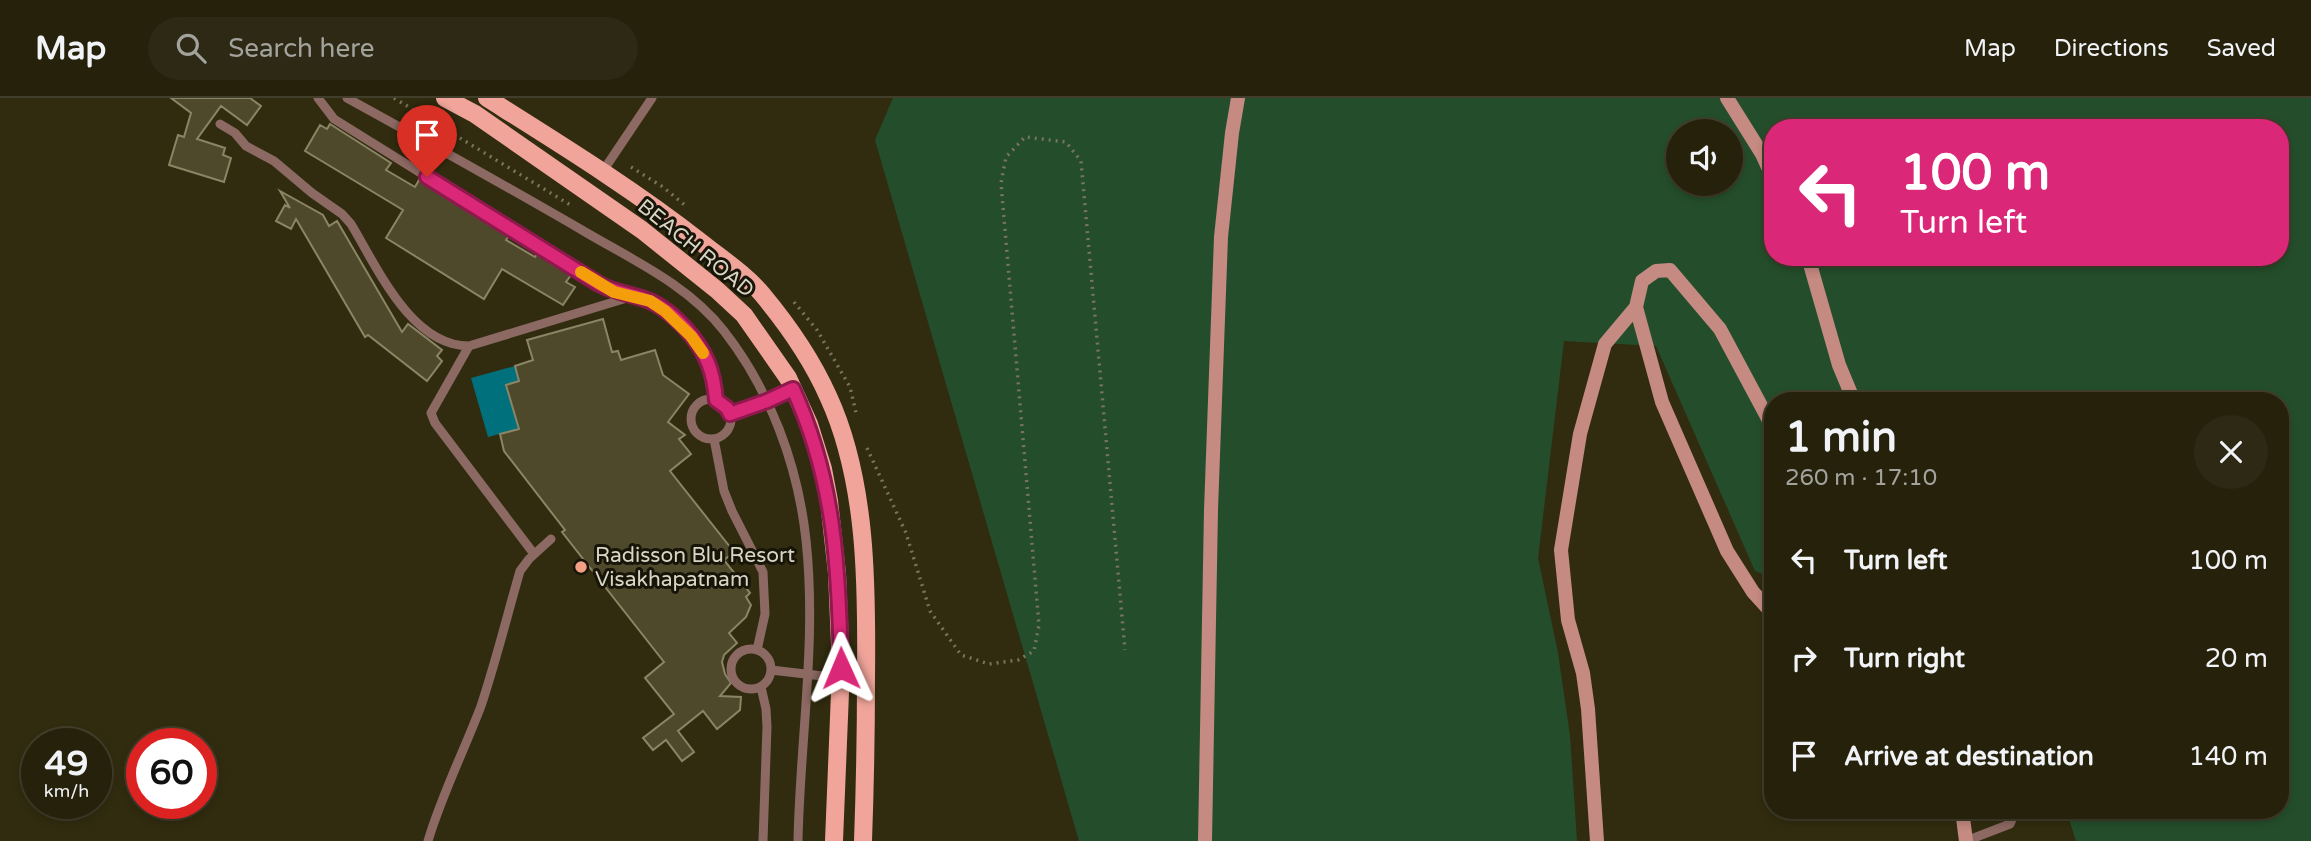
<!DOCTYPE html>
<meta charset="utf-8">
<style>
body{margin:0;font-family:"Varela Round",sans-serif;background:#2d2914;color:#f1f3f6;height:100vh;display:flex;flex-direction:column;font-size:26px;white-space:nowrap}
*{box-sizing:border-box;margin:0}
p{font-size:23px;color:#a3a39d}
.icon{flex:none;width:38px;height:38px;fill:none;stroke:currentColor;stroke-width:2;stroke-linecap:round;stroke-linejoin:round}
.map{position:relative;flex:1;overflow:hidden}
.side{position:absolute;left:1764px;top:294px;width:525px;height:427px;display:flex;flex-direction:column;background:#25210b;border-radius:28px;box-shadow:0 4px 10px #0003,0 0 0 2px #423e2c}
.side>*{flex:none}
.banner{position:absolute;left:1764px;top:21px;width:525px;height:147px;border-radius:28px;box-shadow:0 4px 10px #0003,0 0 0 2px #423e2c;background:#db2777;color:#fff;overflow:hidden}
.buttons{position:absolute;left:1666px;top:21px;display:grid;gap:14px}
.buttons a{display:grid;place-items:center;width:77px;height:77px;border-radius:50%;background:#25210b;box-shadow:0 4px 10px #0003,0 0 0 2px #423e2c;font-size:35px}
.speed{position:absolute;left:21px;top:630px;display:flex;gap:14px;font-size:35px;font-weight:700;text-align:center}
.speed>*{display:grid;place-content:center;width:91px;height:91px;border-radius:50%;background:#25210b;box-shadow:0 4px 10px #0003,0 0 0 2px #423e2c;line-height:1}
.speed small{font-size:18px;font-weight:400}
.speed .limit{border:10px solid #d22;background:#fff;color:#111}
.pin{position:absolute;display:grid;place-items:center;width:60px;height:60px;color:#fff;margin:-72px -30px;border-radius:50% 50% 50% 0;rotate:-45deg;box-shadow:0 0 7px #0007}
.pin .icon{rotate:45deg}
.me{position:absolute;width:77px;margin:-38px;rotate:359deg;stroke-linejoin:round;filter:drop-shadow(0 0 5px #0008)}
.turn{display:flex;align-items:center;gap:24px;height:147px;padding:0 21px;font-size:32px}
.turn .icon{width:91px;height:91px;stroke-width:2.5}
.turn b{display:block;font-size:49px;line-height:60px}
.round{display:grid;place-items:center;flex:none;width:74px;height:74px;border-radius:37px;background:#2d2914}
.overview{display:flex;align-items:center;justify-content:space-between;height:119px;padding:0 21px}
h1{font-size:42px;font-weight:800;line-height:52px}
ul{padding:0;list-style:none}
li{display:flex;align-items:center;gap:21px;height:98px;padding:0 21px}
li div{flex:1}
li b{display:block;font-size:26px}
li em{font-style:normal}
header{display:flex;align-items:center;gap:42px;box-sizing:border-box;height:98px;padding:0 35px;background:#25210b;border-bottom:2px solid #423e2c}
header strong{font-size:33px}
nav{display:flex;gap:38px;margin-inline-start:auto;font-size:24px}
.search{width:490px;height:63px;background:#2d2914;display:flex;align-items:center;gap:18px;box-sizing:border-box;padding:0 24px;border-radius:38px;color:#a3a39d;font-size:26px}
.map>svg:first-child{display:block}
.green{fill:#244e2b;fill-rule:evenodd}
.water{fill:#00717c}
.building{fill:#4f492c;stroke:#8b8566;stroke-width:2}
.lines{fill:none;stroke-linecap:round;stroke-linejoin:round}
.path{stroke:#79745d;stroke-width:3.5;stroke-dasharray:2 5;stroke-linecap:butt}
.lane{stroke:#8d6963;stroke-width:9}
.secondary{stroke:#c58a82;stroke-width:14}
.primary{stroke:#f0a49a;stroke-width:18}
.route-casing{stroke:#8e194d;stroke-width:18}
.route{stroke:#db2777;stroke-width:12}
.slow{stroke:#f59e0b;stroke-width:12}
.poi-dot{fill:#f39f86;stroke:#171408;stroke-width:2.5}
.labels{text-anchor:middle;stroke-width:6;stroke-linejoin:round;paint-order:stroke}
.street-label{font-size:21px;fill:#d8d5c4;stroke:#171408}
.poi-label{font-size:21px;fill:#d8d5c4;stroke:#171408;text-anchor:start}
</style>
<header>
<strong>Map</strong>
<div class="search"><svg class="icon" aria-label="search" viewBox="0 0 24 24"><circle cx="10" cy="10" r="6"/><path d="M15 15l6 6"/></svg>Search here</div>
<nav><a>Map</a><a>Directions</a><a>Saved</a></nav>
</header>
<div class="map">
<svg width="2311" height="743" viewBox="0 0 2311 743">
<rect width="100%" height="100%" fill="#312c0f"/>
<path class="green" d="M893 0H2311V743H2076L2066 712H2280V303H1773V480L1755 473 1656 248 1564 243 1538 460 1558 555 1570 638 1577 743H1079L875 42ZM1773 30H2280V159H1773ZM1678 33H1731V86H1678Z"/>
<path class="water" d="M515 268 519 283 506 287 519 331 488 339 471 280Z"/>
<path class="building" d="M171 0H250L261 8 247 27 221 8 197 41 225 50 223 57 231 60 224 84 169 67 178 37 184 39 191 15Z
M330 26 391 65 386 72 415 89 419 82 509 138 506 142 535 159 537 156 571 177 566 184 575 189 563 207 502 171 484 201 386 140 403 112 305 53 320 27 327 31Z
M280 93 323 117 329 128 337 123 402 234 408 226 442 252 437 258 442 263 427 283 368 237 365 239 296 121 291 131 276 123 285 107 290 110Z
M603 221 612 254 618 253 621 262 655 252 663 277 689 296 668 324 685 337 679 341 691 356 670 373 734 454 724 462 750 495 746 499 751 507 746 519 729 535 737 545 724 557 722 564 725 576 731 585 720 598 741 599 740 612 717 631 703 613 678 633 694 654 682 663 666 642 653 652 643 640 674 616 645 580 664 564 562 434 565 432 504 353 500 336 519 331 506 287 519 283 515 268 533 262 527 242Z"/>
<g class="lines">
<path class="path" d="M394 0 572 108
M631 69 663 89 687 109
M794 204 817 232 850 289 857 319
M867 350 906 435 930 513 961 557 989 566 1018 562 1034 553 1039 527 1001 85 1006 59 1025 39 1066 44 1081 63 1125 552"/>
<path class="lane" d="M318 0 334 21 599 186C615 195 633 196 650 203 674 213 699 242 708 265 713 277 715 290 717 302
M347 0C427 44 508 89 587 135 635 163 689 188 724 233 770 292 798 367 806 442 817 543 800 642 798 743
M220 26 235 35 246 48 274 63 312 95 342 116 351 126C377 169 411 248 469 248L630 199
M603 73 652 0
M469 248 431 315 435 325 534 456
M691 321a20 20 0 1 1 40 0a20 20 0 1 1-40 0Z
M730 316 767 303 793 291
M714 341 724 393 732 413 763 474 765 516 757 552
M731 571a20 20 0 1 1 40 0a20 20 0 1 1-40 0Z
M771 572 840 580
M761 589 766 611 767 629 763 743
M428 743C442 696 464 653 481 608 496 563 507 518 520 473L529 461 551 441
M1966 743 2010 726 2016 712"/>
<path class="secondary" d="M1727 0 1762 56 1773 80
M1808 159 1839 267 1854 303
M1773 330 1720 231 1670 172 1656 173 1642 183 1636 209 1662 304 1727 453 1753 494 1773 516
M1962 712 1966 743
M1205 743 1211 412 1221 139 1232 35 1238 0
M1597 743 1588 611 1583 575 1568 522 1561 452 1580 336 1605 246 1636 209"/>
<path class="primary" d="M445 0 475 16 642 132 717 192 744 217 788 280 809 326 823 371 829 403 837 475 841 570 834 743
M487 0C560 46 633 91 702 145 722 161 745 176 762 196 787 226 812 262 828 298 867 382 867 488 866 579 866 634 865 688 863 743"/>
</g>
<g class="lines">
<g class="route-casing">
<path id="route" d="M427 79 599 186C615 195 633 196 650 203 674 214 699 242 708 265 713 277 715 290 716 302L727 310 730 316 767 303 793 291C835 382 839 472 841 570"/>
</g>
<use href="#route" class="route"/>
<path class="slow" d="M581 174 614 194 650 203 665 213 691 238 703 255"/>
</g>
<circle class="poi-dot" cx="581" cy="469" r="7"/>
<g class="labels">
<g class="street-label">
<text transform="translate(696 150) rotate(39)" y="7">BEACH ROAD</text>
</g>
<g class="poi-label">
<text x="595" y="464">Radisson Blu Resort<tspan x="595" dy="24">Visakhapatnam</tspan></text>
</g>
</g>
</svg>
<div class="buttons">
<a><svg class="icon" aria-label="sound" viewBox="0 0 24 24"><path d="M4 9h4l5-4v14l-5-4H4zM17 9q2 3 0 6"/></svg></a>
</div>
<div class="speed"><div>49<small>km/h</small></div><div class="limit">60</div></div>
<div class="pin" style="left:427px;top:79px;background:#d93025"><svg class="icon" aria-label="arrive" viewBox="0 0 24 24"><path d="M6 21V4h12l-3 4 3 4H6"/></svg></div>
<svg class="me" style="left:841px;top:570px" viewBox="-20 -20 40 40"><path d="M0-17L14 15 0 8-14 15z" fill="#db2777" stroke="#fff" stroke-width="4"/></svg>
<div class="banner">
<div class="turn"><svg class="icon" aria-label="left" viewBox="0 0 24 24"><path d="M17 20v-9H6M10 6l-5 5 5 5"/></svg><div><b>100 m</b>Turn left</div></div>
</div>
<section class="side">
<div class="overview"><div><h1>1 min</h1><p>260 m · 17:10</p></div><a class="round"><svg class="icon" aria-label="close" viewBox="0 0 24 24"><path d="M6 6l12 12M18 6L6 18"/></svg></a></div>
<ul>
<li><svg class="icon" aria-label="left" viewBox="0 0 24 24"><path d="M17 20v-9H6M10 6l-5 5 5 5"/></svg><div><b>Turn left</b></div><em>100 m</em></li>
<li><svg class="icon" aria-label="right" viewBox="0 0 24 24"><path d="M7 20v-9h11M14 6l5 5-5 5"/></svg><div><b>Turn right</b></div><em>20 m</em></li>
<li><svg class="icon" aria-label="arrive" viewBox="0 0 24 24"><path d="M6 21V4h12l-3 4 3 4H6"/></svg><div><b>Arrive at destination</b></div><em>140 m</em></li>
</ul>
</section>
</div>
